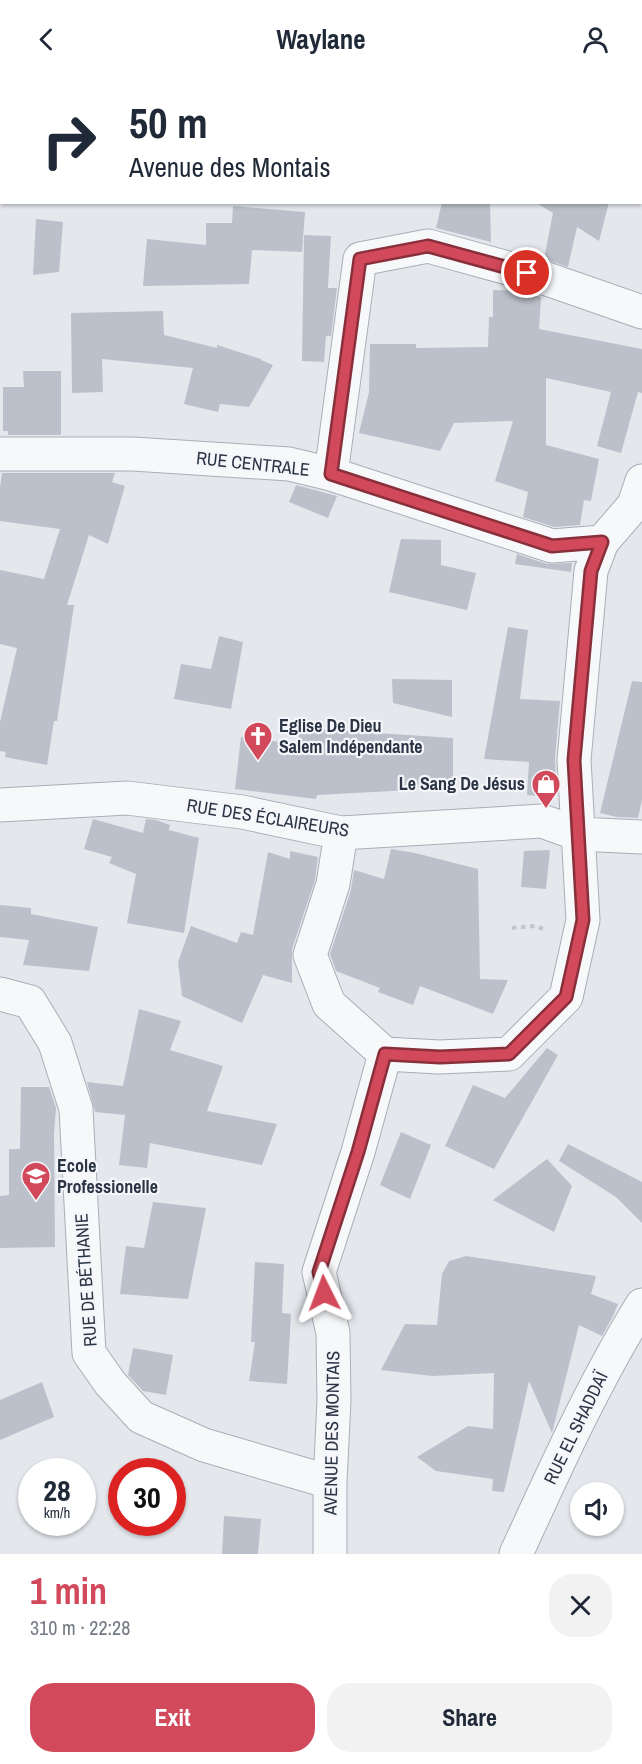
<!DOCTYPE html>
<meta charset="utf-8">
<style>
body{margin:0;font-family:"Archivo Narrow",sans-serif;background:#f2f2f3;color:#1f2937;height:100vh;display:flex;flex-direction:column;font-size:22px;white-space:nowrap}
*{box-sizing:border-box;margin:0}
p{font-size:20px;color:#747a83}
.icon{flex:none;width:33px;height:33px;fill:none;stroke:currentColor;stroke-width:2;stroke-linecap:round;stroke-linejoin:round}
.map{position:relative;height:1476px;overflow:hidden}
.drawer{display:flex;flex-direction:column;background:#fff;flex:1}
.drawer>*{flex:none}
.top-card{position:absolute;left:0px;top:0px;width:642px;height:126px;box-shadow:0 2px 4px #0004;background:#fff;color:#1f2937;overflow:hidden}
.controls{position:absolute;left:570px;top:1404px;display:grid;gap:12px}
.controls a{display:grid;place-items:center;width:54px;height:54px;border-radius:50%;background:#fff;box-shadow:0 2px 4px #0004;font-size:30px}
.speed{position:absolute;left:18px;top:1380px;display:flex;gap:12px;font-size:30px;font-weight:700;text-align:center}
.speed>*{display:grid;place-content:center;width:78px;height:78px;border-radius:50%;background:#fff;box-shadow:0 2px 4px #0004;line-height:1}
.speed small{font-size:15px;font-weight:400}
.speed .limit{border:9px solid #d22;background:#fff;color:#111}
.pin{position:absolute;display:grid;place-items:center;width:51px;height:51px;color:#fff;margin:-26px;border:3px solid #fff;border-radius:50%;box-shadow:0 2px 6px #0007}
.me{position:absolute;width:66px;margin:-33px;rotate:357deg;stroke-linejoin:round;filter:drop-shadow(0 0 4px #0008)}
.turn{display:flex;align-items:center;gap:21px;height:126px;padding:0 30px;font-size:27px}
.turn .icon{width:78px;height:78px;stroke-width:2.5}
.turn b{display:block;font-size:42px;line-height:51px}
.round{display:grid;place-items:center;flex:none;width:63px;height:63px;border-radius:24px;background:#f2f2f3}
.headline{display:flex;align-items:center;justify-content:space-between;height:102px;padding:0 30px}
h1{font-size:36px;font-weight:700;line-height:45px;color:#d1495b}
.primary-button{display:flex;gap:12px;margin-top:auto;padding:12px 30px}
.primary-button a{flex:1;height:69px;border-radius:24px;background:#d1495b;color:#fff;font-size:24px;font-weight:700;line-height:69px;text-align:center}
.primary-button a+a{background:#f2f2f3;color:#1f2937}
header{display:flex;justify-content:space-between;align-items:center;height:78px;padding:0 30px;background:#fff;font-size:27px;font-weight:700}
.map>svg:first-child{display:block}
.building{fill:#bbc0ca}
.lines{fill:none;stroke-linecap:round;stroke-linejoin:round}
.minor-casing{stroke:#a9aeb7;stroke-width:35}
.path{stroke:#c2c5cb;stroke-width:4;stroke-dasharray:4.5 4.5;stroke-linecap:butt}
.minor{stroke:#f7f8fa;stroke-width:33}
.route-casing{stroke:#882f3b;stroke-width:15}
.route{stroke:#d1495b;stroke-width:10}
.labels{text-anchor:middle;stroke-width:4.5;stroke-linejoin:round;paint-order:stroke}
.street-label{font-size:18px;fill:#2b3445;stroke:#f4f6f9}
.poi-label{font-size:18px;font-weight:bold;fill:#2b3445;stroke:#f4f6f9;text-anchor:start}
</style>
<header><svg class="icon" aria-label="back" viewBox="0 0 24 24"><path d="M15 5l-7 7 7 7"/></svg>Waylane<svg class="icon" aria-label="person" viewBox="0 0 24 24"><circle cx="12" cy="8" r="4"/><path d="M4 21q1-7 8-7t8 7"/></svg></header>
<div class="map">
<svg width="642" height="1476" viewBox="0 0 642 1476">
<rect width="100%" height="100%" fill="#e4e7ec"/>
<path class="building" d="M442 124H490L491 164 436 150Z
M535 124H609L599 163 577 149 568 189 544 181 553 135Z
M233 128 305 134 302 174 252 172 249 206 143 208 147 161 206 167V145H232Z
M36 141 63 144 59 194 33 197Z
M304 157 331 158 328 210H337L331 258H326L324 284 302 283Z
M493 212 521 213 541 219 539 251 642 271V315L638 314 621 375 597 368 611 314 546 300V367L599 381 591 423 584 422 580 447 554 449 523 439 528 414 495 403 513 343 454 345 440 373 359 355 369 314 370 266H416V270L488 269 489 239H493Z
M163 233 164 257 217 270V267L261 281V282L273 287 249 329 220 326 218 334 184 326 193 290 102 281 103 314 72 315 71 235Z
M23 293H61V357H8V353H3V309H24Z
M2 395H115L112 404 125 408 108 466 89 457 67 527H74L57 643H54L47 687 5 679 6 674 0 673V644L17 570 0 566V492L44 501 60 451 0 443V410Z
M296 407 337 418 328 440 289 424Z
M401 461 441 462V487L476 495 467 532 389 514Z
M517 476 547 486 572 485 571 494 515 486Z
M508 549 528 552 520 621 560 623 555 680 556 703 555 719 527 717 529 684 484 681Z
M219 558 243 564 231 631 174 621 181 586 211 591Z
M392 601 452 602V639L393 625Z
M632 603 642 604V722L638 740 617 739 600 735Z
M300 650 453 660V709L411 710V712L317 717 316 721 235 711 241 659 298 666Z
M93 741 143 755 146 741 156 742 170 747 169 752 199 760 184 855 127 845 136 796 109 785 112 779 84 771Z
M391 771 415 775 478 791 480 901 508 902 493 936 420 908 413 927 378 914 380 910 336 893 330 876 351 812 354 792 384 801Z
M550 772 546 811 521 809 524 773Z
M290 773 318 779 315 802 292 871V905L263 897 242 945 182 918 178 884 191 848 237 865 241 854 253 857 268 774 290 781Z
M0 827 31 830V836L98 849 89 893 23 887 29 862 0 859Z
M139 931 181 943 170 972 223 988 207 1033 277 1046 262 1087 150 1065 147 1090 119 1087 125 1037 95 1034 87 1004 123 1008Z
M547 970 558 977 494 1091 445 1068 473 1007 505 1020Z
M21 1009H49L56 1030 54 1055 55 1169 0 1170V1118L9 1117V1071H20Z
M401 1054 431 1067 410 1121 380 1107Z
M568 1066 642 1104V1145L616 1119 559 1083Z
M547 1081 572 1108 554 1154 493 1122Z
M153 1124 206 1130 188 1221 120 1216 126 1168 144 1170Z
M466 1178 596 1198 591 1216 618 1226 613 1238 602 1258 579 1247 552 1355 529 1303 504 1414 492 1413 493 1401 436 1393 417 1379 468 1348 493 1351 494 1295 432 1298 381 1292 405 1246 437 1247 442 1196 449 1183Z
M255 1184 284 1186 282 1235 291 1236 287 1306 249 1303 255 1264H251Z
M133 1270 173 1277 166 1317 143 1313 128 1297Z
M42 1304 54 1339 0 1362V1322Z
M224 1438 261 1441 258 1476H222Z"/>
<g class="lines">
<g class="minor-casing">
<path id="minor" d="M30 2 31 0
M471 2 472 0
M0 102 2 97
M0 376H133L289 386 331 396 552 468 602 464
M331 396 360 181 428 168 547 201 642 234
M0 727 127 720 242 734 341 755 542 743 578 756 642 759
M341 755 333 806 310 877 329 926 385 976
M0 916 30 924 55 965 76 1031 89 1275 110 1305 141 1339 204 1367 330 1404
M330 1476V1404L334 1323 333 1255 319 1194 358 1074 385 976 439 979 509 976 566 919 583 842 574 682 591 493 602 464 634 427 642 403
M516 1476C555 1391 593 1306 642 1227"/>
</g>
<path class="path" d="M512 850 535 848 546 852"/>
<use href="#minor" class="minor"/>
</g>
<g class="lines">
<g class="route-casing">
<path id="route" d="M324 1215 319 1194 358 1074 385 976 440 979 509 976 566 919 583 842 574 682 591 493 602 464 552 468 331 396 360 181 428 168 527 195"/>
</g>
<use href="#route" class="route"/>
</g>
<defs>
<g id="church-pin" transform="scale(1.5)"><path d="M0 17L-7.5 6A9.5 9.5 0 1 1 7.5 6Z" fill="#d1495b" stroke="#f4f6f9"/><path d="M-1.2-6h2.4v3.5h3.3v2.4h-3.3V6h-2.4V-.1h-3.3v-2.4h3.3Z" fill="#fff"/></g>
<g id="shop-pin" transform="scale(1.5)"><path d="M0 17L-7.5 6A9.5 9.5 0 1 1 7.5 6Z" fill="#d1495b" stroke="#f4f6f9"/><path d="M-5-2.5h2.3a2.7 3.5 0 0 1 5.4 0H5L5.5 6h-11ZM-1.5-2.5h3a1.5 2.3 0 0 0-3 0Z" fill="#fff"/></g>
<g id="university-pin" transform="scale(1.5)"><path d="M0 17L-7.5 6A9.5 9.5 0 1 1 7.5 6Z" fill="#d1495b" stroke="#f4f6f9"/><path d="M0-5L7-2L0 1L-7-2ZM-4 1L0 2.5L4 1V4Q0 6-4 4Z" fill="#fff"/></g>
</defs>
<g fill-rule="evenodd">
<use href="#church-pin" x="258" y="658"/>
<use href="#shop-pin" x="546" y="706"/>
<use href="#university-pin" x="36" y="1098"/>
</g>
<g class="labels">
<g class="street-label">
<text transform="translate(253 386) rotate(6)" y="6">RUE CENTRALE</text>
<text transform="translate(268 740) rotate(9)" y="6">RUE DES ÉCLAIREURS</text>
<text transform="translate(86 1202) rotate(-94)" y="6">RUE DE BÉTHANIE</text>
<text transform="translate(576 1350) rotate(-64)" y="6">RUE EL SHADDAÏ</text>
<text transform="translate(332 1355) rotate(-89)" y="6">AVENUE DES MONTAIS</text>
</g>
<g class="poi-label">
<text x="279" y="654">Eglise De Dieu<tspan x="279" dy="21">Salem Indépendante</tspan></text>
<text x="525" y="712" text-anchor="end">Le Sang De Jésus</text>
<text x="57" y="1094">Ecole<tspan x="57" dy="21">Professionelle</tspan></text>
</g>
</g>
</svg>
<div class="controls">
<a><svg class="icon" aria-label="sound" viewBox="0 0 24 24"><path d="M4 9h4l5-4v14l-5-4H4zM17 9q2 3 0 6"/></svg></a>
</div>
<div class="speed"><div>28<small>km/h</small></div><div class="limit">30</div></div>
<div class="pin" style="left:527px;top:195px;background:#d93025"><svg class="icon" aria-label="arrive" viewBox="0 0 24 24"><path d="M6 21V4h12l-3 4 3 4H6"/></svg></div>
<svg class="me" style="left:324px;top:1215px" viewBox="-20 -20 40 40"><path d="M0-17L14 15 0 8-14 15z" fill="#d1495b" stroke="#fff" stroke-width="4"/></svg>
<div class="top-card">
<div class="turn"><svg class="icon" aria-label="right" viewBox="0 0 24 24"><path d="M7 20v-9h11M14 6l5 5-5 5"/></svg><div><b>50 m</b>Avenue des Montais</div></div>
</div>
</div>
<section class="drawer">
<div class="headline"><div><h1>1 min</h1><p>310 m · 22:28</p></div><a class="round"><svg class="icon" aria-label="close" viewBox="0 0 24 24"><path d="M6 6l12 12M18 6L6 18"/></svg></a></div>
<div class="primary-button"><a>Exit</a><a>Share</a></div>
</section>
